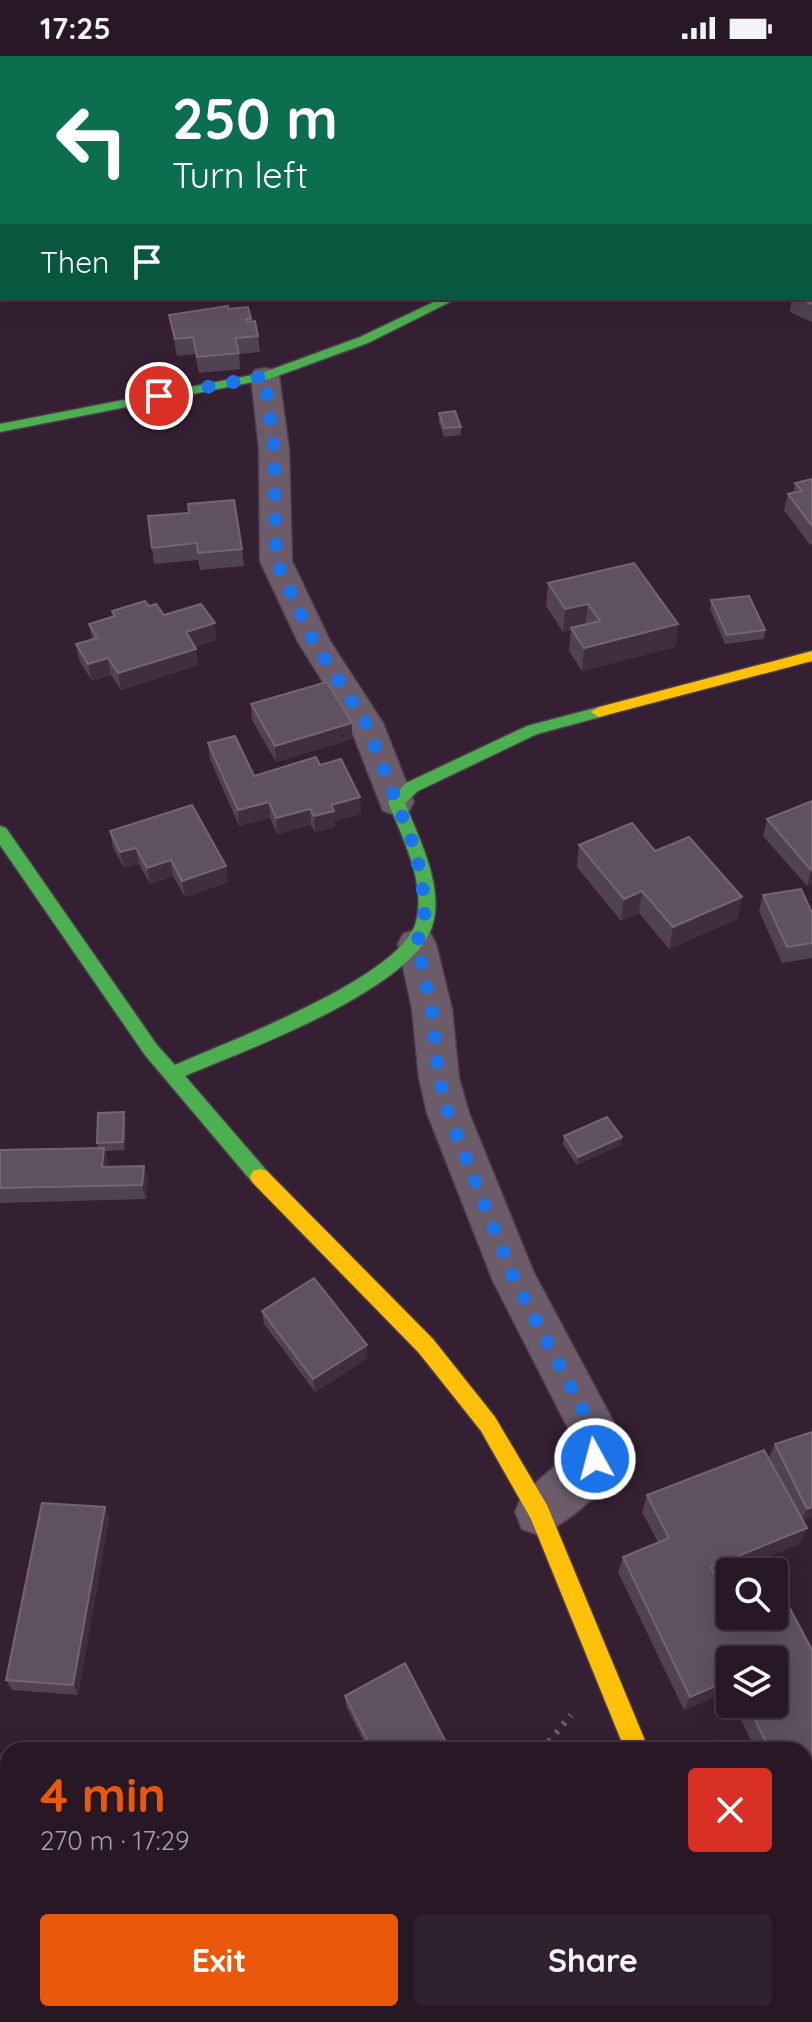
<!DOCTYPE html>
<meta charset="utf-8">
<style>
body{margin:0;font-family:Quicksand,sans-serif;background:#30212e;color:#f1f3f6;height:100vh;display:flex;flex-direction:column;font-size:30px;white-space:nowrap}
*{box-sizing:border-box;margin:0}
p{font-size:26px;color:#a5a0a7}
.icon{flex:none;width:44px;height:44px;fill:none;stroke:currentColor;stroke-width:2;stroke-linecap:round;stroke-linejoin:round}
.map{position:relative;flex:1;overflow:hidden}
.details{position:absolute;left:0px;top:1686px;width:812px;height:280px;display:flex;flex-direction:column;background:#281826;border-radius:24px 24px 0 0;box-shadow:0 4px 20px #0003,0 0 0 2px #443743}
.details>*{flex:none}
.guide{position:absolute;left:0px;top:0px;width:812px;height:244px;box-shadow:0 4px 20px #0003,0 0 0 2px #443743;background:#0b6e4f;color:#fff;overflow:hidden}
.buttons{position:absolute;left:716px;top:1502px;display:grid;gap:16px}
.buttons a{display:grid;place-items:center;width:72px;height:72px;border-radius:8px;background:#281826;box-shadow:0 4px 20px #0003,0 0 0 2px #443743;font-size:40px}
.pin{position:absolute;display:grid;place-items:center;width:68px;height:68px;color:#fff;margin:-34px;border:4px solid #fff;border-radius:50%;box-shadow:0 2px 8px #0007}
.me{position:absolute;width:88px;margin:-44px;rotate:353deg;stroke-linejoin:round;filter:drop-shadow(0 0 6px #0008)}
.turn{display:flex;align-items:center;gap:28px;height:168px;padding:0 40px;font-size:36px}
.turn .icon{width:104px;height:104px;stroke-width:2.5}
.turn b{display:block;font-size:56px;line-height:68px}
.then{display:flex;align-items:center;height:76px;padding:0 40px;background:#0003;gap:16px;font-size:30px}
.round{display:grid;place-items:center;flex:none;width:84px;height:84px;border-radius:8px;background:#30212e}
.head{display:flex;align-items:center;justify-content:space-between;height:136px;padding:0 40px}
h1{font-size:48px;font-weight:800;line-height:60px;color:#ea580c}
.button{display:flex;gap:16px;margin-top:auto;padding:16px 40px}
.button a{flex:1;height:92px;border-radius:8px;background:#ea580c;color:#fff;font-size:32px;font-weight:800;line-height:92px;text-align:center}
.button a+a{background:#30212e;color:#f1f3f6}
.status{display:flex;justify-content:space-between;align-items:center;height:56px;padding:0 40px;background:#281826;direction:ltr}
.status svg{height:22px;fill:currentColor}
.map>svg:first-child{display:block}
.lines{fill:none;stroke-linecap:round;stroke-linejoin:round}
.street-casing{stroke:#4e3d4d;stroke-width:3}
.fast-casing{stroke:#4e3d4d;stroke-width:3}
.slow-casing{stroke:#4e3d4d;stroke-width:3}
.path-far1{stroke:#6e5f6d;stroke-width:3;stroke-dasharray:1 4;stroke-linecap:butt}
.path{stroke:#6e5f6d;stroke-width:6;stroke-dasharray:3 8;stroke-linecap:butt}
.street{fill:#6c5c6a;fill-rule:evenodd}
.fast{fill:#4caf50;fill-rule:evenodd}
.slow{fill:#ffc107;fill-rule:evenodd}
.wall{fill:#514253}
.shaded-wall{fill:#3f2e40}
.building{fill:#605162;stroke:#746475;stroke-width:2}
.route{stroke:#1a73e8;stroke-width:14;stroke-dasharray:0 25.2}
</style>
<div class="status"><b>17:25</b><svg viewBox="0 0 49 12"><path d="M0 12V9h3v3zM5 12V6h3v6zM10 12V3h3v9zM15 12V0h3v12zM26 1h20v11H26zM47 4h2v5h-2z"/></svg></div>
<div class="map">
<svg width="812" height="1966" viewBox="0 0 812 1966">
<rect width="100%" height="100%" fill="#352033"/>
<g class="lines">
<g class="street-casing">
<path id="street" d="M810 90H812V104H810Z
M265 312 275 314 279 320 289 393 292 505 330 585 383 667 414 746 409 755 396 759 383 755 349 668 298 586 260 505 259 393 251 320 255 314Z
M417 873 431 878 436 888 452 953 459 1022 469 1057 534 1217 620 1378C619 1386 620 1396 619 1403 612 1432 565 1469 539 1479L522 1473 515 1456 522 1439 572 1395V1380L493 1225 427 1057 419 1022 412 953 398 888 403 878Z
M812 1723V1777L804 1780V1726Z
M716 1958H774L777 1966H719Z"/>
</g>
<g class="fast-casing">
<path id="fast" d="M442 242H458L368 287 269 323 0 376V368L262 317 360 281Z
M599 651 607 656 604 660 537 678 418 735 405 747C419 783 445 831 432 871 411 934 244 995 185 1020L267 1115 270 1121 267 1127 260 1129 253 1127 145 999 0 789V770L6 772 157 989 175 1009C227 986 396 923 415 869 428 830 402 781 388 746L406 727 527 670Z"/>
</g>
<g class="slow-casing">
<path id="slow" d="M812 595V605L599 661 591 656 599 651Z
M260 1113 267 1115 433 1283 495 1361 547 1449 649 1694H625L531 1463 481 1375 419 1297 253 1127 250 1121 253 1115Z"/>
</g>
<path class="path-far1" d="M700 2 703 0"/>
<path class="path" d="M542 1694 571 1659
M337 1966 344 1958"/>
<use href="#street" class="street"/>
<use href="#fast" class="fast"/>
<use href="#slow" class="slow"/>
</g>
<path class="wall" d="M810 2H812V42L810 41Z
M810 135H812V191H810Z
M812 228V266L790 256 792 242H810Z
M228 253 251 263 258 280 260 296 239 298 240 313 199 317 195 298 177 300 169 259Z
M439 357 461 371V379L444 381 439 366Z
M812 423V488L810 489 784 454 788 438 793 437 795 427Z
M148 460 242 493 244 510 200 514 198 504 154 508Z
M548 527 678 568 675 591 582 615 569 595 571 574 563 576 546 550Z
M711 544 765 574 764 583 725 588 710 553Z
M149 550 164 559 216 584 195 591 198 609 121 634 111 619 92 625 79 604 76 588 92 583 89 568 113 561 112 555Z
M251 648 352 667V683L276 706 252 664Z
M208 687 254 720 320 709 361 758 334 765 335 771 315 776 311 769 277 778 270 762 239 770 210 703Z
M812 745V828L807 830 763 780 767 763Z
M110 775 226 810 228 826 185 841 173 820 150 828 139 808 124 812 113 792Z
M579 789 655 795 742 841 737 863 669 893 639 857 621 865 577 811Z
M763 839 812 857V902L782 907 759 855Z
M126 1064 125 1094 105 1095 108 1107 107 1110H144L148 1125 146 1143 0 1147V1094L98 1092 97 1087Z
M564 1080 622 1081 621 1089 577 1109 563 1088Z
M262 1255 367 1289V1302L315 1336 264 1268Z
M775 1388 812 1461 803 1464 807 1472 799 1488 717 1521 804 1694H756L733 1648H774L730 1604V1642L727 1636 684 1654 618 1516 623 1501 658 1486 642 1456 647 1439 786 1434 769 1401Z
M105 1451 109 1463 78 1639 12 1634 6 1624Z
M345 1640 450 1694H368L346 1650Z"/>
<path class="shaded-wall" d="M588 548 585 571 571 572V574L563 576 565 553Z
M215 567 216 584 188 593 186 576Z
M678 568 675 591 582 615 584 592Z
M196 593 198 609 121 634 118 617Z
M108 602 111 619 92 625 88 608Z
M352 667V683L276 706 275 690Z
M360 741 361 758 334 765 335 771 315 776 314 760 331 749Z
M269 746 270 762 239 770 238 754Z
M310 753 311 769 277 778 276 762Z
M136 792 139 808 124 812 120 796Z
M171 804 173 820 150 828 147 812Z
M226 810 228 826 185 841 182 825Z
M812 813V828L807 830 811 814Z
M642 835 639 857 621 865 624 843Z
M742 841 737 863 669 893 673 871Z
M124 1056 126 1064 125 1094 123 1086Z
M622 1081 621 1089 577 1109 578 1101Z
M104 1092 108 1107 106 1125 102 1111Z
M144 1110 148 1125 146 1143 142 1129Z
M367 1289V1302L315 1336 313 1323Z
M105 1451 109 1463 78 1639 73 1629Z
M812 1451V1461L801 1465 807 1453Z
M807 1472 799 1488 705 1526 711 1511Z
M730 1624V1629L727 1636 684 1654 690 1641Z
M812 1713V1720L804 1724V1716Z
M8 1956V1958H20L8 1966H0V1962Z"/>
<path class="building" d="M810 2H812V25L810 23Z
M810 135H812V175H810Z
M812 228V248L798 242H810V229Z
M228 250V253L248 251 251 263H246L247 266 255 265 258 280 235 282 239 297 197 301 193 281 175 283 169 259Z
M455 355 461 371 444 372 439 357Z
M812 423V470L788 438 802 435 795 427Z
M234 444 242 493 198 497 197 487 152 492 148 460 189 457 188 448Z
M634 507 678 568 584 592 571 572 600 565 588 548 565 553 548 527Z
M749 540 765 574 727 579 711 544Z
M145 545 149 550 156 548 164 559 201 548 215 567 186 576 196 593 118 617 108 602 88 608 76 588 97 582 89 568 115 560 112 555Z
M327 626 352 667 275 690 251 648Z
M235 680 254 720 316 701 320 709 341 703 360 741 331 749 334 755 314 760 310 753 276 762 269 746 238 754 208 687Z
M812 745V813L811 814 767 763Z
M192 749 226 810 182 825 171 804 147 812 136 792 120 796 110 775Z
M632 767 655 795 689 781 742 841 673 871 642 835 624 843 579 789Z
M801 833 812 857V887L787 891 763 839Z
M124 1056 123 1086 97 1087 98 1057Z
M607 1061 622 1081 578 1101 564 1080Z
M104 1092 102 1111 144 1110 142 1129 0 1132V1094Z
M314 1222 367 1289 313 1323 262 1255Z
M812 1376V1451L807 1453 775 1388Z
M764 1394 807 1472 711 1511 730 1548V1560H736L739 1566 754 1560H774V1552L787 1547 812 1594V1713L804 1716V1694H770L747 1648H774V1604H730V1624L690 1641 623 1501 669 1482 647 1439Z
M42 1447 105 1451 73 1629 6 1624Z
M405 1607 450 1694H372L345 1640Z
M8 1833V1956L0 1962V1839Z"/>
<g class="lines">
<path class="route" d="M159 340 265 320 274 393 276 505 314 586 366 667 416 796 426 851 417 888 432 953 439 1022 448 1057 515 1225 596 1378 595 1403"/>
</g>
</svg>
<div class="buttons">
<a><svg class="icon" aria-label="search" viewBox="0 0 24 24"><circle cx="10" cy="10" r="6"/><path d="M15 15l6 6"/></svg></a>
<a><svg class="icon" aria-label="layers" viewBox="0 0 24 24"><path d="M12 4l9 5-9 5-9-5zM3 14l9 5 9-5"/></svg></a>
</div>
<div class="pin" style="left:159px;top:340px;background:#d93025"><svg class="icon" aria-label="arrive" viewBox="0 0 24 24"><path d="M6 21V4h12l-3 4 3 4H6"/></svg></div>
<svg class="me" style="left:595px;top:1403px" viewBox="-20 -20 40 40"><circle r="17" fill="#1a73e8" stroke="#fff" stroke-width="3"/><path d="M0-11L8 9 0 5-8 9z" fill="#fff"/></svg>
<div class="guide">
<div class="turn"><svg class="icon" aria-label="left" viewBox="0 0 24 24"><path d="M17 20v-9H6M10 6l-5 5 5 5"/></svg><div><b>250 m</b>Turn left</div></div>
<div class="then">Then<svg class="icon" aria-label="arrive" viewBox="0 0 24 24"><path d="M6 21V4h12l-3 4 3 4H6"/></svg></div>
</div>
<section class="details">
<div class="head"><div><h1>4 min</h1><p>270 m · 17:29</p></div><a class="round" style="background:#d93025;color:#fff"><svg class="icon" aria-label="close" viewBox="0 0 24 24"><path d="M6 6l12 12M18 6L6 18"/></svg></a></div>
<div class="button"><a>Exit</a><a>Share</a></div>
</section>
</div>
